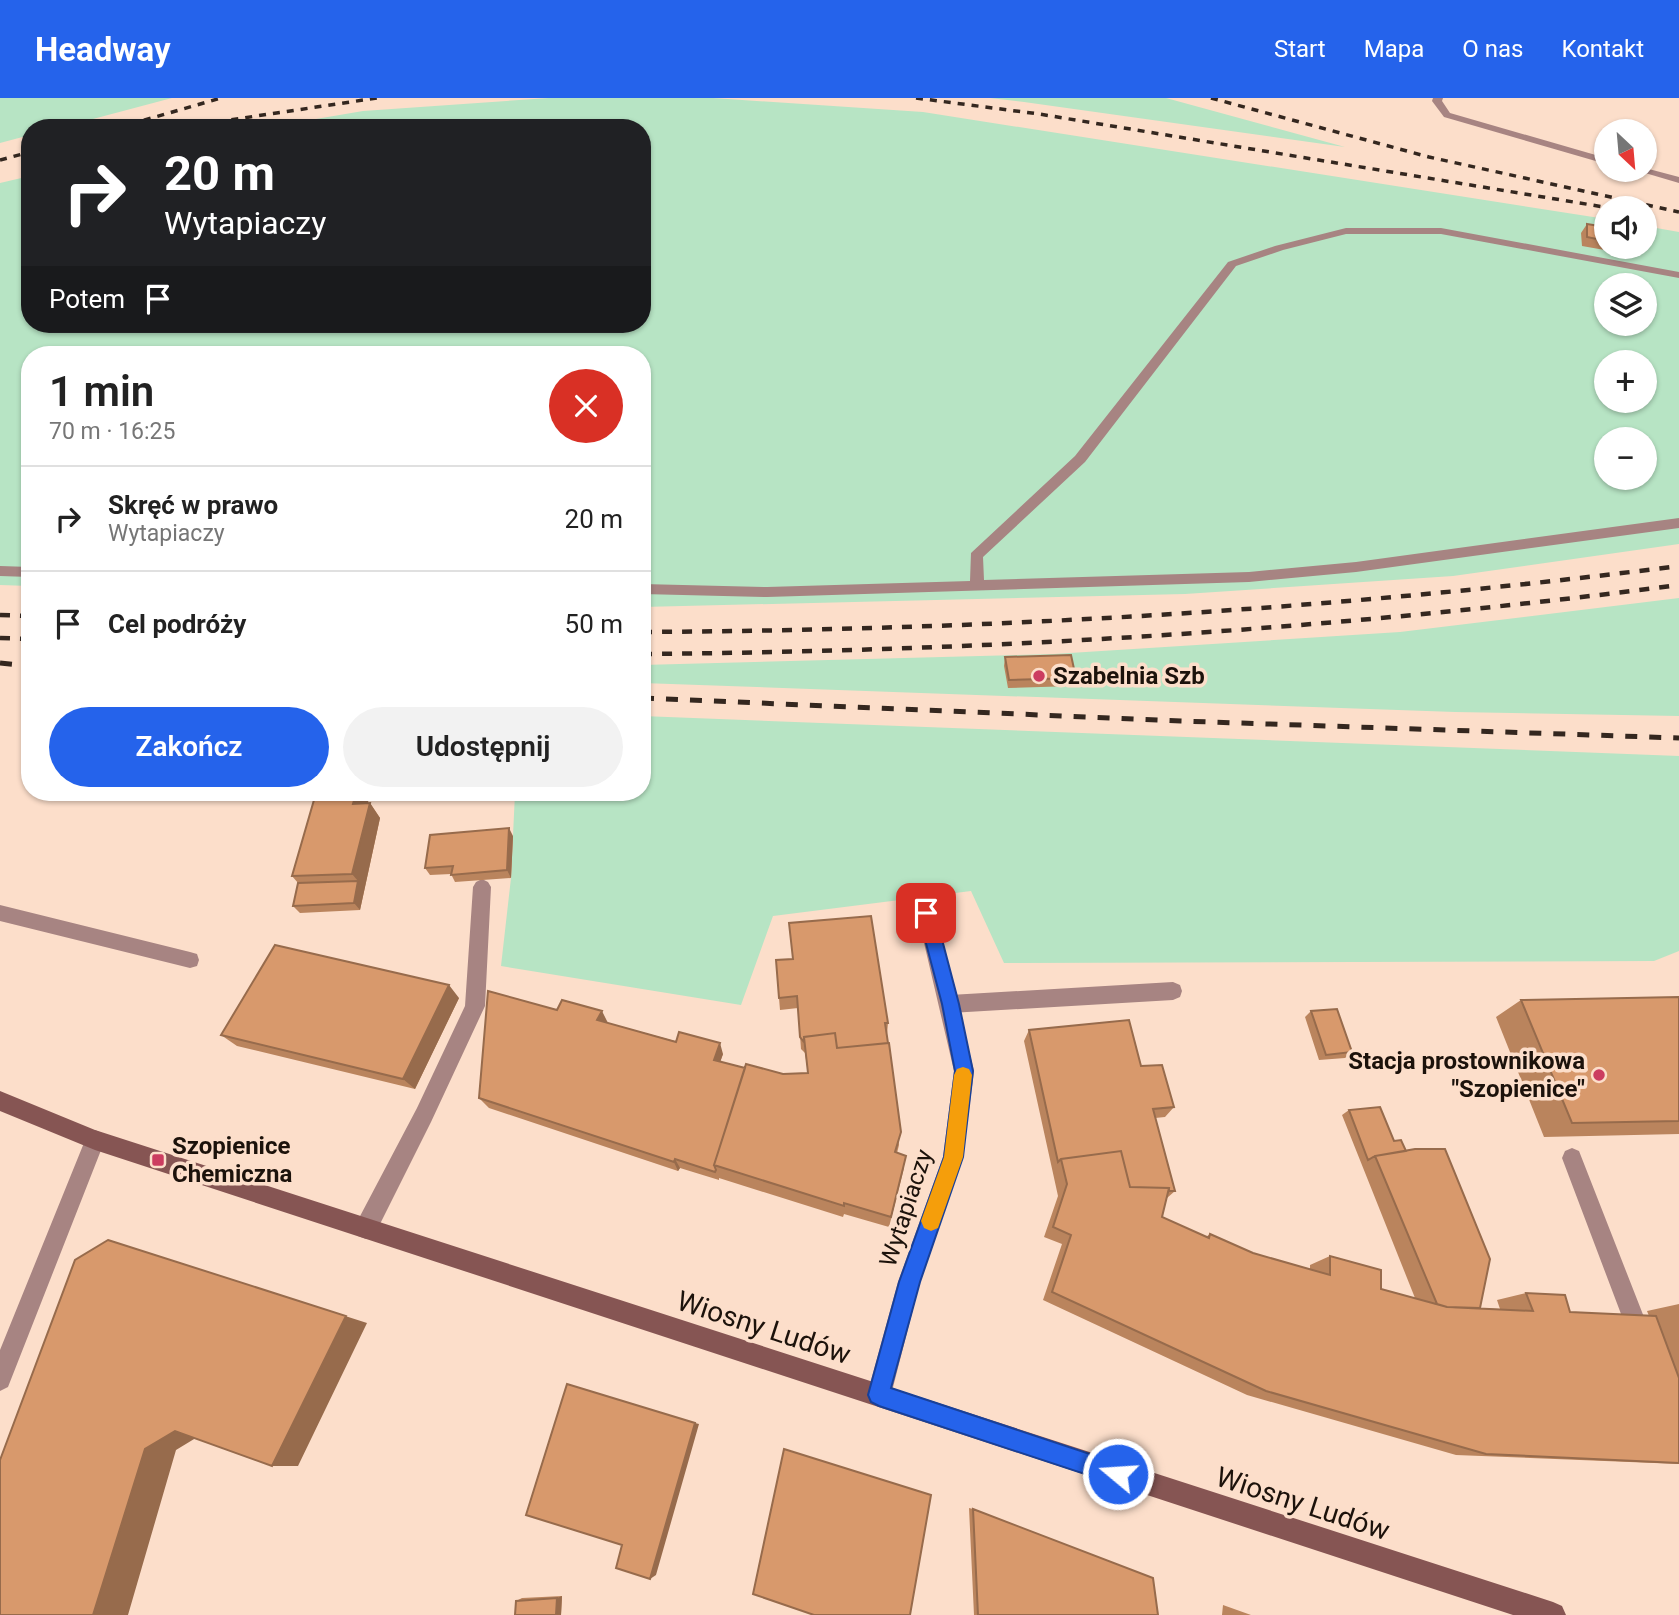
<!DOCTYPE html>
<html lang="pl">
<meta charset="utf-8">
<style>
body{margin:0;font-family:Roboto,sans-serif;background:#f2f2f2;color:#222;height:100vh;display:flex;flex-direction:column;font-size:26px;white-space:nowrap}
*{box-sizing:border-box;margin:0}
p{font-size:23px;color:#767676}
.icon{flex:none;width:38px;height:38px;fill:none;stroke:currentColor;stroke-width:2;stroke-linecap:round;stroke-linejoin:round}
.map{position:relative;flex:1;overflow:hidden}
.panel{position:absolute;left:21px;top:248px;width:630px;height:455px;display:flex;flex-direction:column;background:#fff;border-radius:28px;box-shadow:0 2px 5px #0004}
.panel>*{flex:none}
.guide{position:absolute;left:21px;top:21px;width:630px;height:214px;border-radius:28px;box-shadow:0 2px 5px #0004;background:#202124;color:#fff;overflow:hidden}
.needle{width:46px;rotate:154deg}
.controls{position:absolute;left:1594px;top:21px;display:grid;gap:14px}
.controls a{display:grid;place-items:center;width:63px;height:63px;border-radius:50%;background:#fff;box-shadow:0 2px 5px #0004;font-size:35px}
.pin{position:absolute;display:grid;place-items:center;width:60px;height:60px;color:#fff;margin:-30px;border-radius:14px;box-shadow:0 4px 10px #0006}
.me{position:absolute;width:77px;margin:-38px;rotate:288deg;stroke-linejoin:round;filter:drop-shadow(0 0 5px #0008)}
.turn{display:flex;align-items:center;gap:24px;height:147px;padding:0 28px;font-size:32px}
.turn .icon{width:91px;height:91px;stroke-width:2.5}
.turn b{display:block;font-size:49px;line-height:60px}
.then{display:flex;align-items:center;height:66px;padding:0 28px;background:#0003;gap:14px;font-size:26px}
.round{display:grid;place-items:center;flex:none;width:74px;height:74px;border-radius:37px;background:#f2f2f2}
.head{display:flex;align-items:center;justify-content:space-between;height:119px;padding:0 28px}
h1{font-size:42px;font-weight:600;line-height:52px}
.cta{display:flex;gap:14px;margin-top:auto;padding:14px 28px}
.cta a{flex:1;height:80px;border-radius:42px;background:#2563eb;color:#fff;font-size:28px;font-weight:600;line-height:80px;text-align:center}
.cta a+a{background:#f2f2f2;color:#222}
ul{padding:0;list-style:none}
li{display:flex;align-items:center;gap:21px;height:105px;padding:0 28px;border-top:2px solid #e0e0e0}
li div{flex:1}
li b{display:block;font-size:26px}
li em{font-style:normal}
header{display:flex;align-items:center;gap:42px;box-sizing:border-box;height:98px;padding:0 35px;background:#2563eb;color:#fff}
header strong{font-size:33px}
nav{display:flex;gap:38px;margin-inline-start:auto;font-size:24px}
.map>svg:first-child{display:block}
.green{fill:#b7e4c4;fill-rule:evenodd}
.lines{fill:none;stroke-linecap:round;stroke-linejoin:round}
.lane{fill:#a78482;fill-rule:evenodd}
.street{fill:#a78482;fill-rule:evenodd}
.secondary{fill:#865553;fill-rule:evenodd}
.rail-far2{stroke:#34271f;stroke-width:3.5;stroke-dasharray:7 7;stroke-linecap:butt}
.rail-far1{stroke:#34271f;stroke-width:4.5;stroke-dasharray:10 10;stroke-linecap:butt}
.rail{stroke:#34271f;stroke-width:5;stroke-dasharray:12 12;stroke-linecap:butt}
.wall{fill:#ba845d}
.shaded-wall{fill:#976b4c}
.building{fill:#d8996c;stroke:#976b4c;stroke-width:2}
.route{fill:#2563eb;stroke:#184099;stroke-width:2}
.slow{fill:#f59e0b}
.poi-dot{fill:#cc3c60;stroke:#fcdeca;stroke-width:2.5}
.labels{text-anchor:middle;stroke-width:7;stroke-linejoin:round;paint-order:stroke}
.poi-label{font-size:24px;font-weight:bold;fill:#1c120b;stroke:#fcdeca;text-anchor:start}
.street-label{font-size:24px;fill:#1c120b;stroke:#fcdeca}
.near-street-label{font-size:28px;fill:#1c120b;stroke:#fcdeca}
</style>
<header>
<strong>Headway</strong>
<nav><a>Start</a><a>Mapa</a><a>O nas</a><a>Kontakt</a></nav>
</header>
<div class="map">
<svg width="1679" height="1517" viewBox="0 0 1679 1517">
<rect width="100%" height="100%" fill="#fcdeca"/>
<path class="green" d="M0 0H172L59 30H30V37L0 45Z
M549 0H713L923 14 1606 121V149H1645V128L1679 134V446L1453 478 1185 496 642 509V257H30V488L0 487V85L30 78V226H642V30H263L363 13ZM1606 187H1645V226H1606ZM1606 264H1645V303H1606ZM1606 341H1645V380H1606Z
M990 0H1166L1345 49 1024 4Z
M1679 500V618L1455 614 642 585V567L1054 556 1400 534Z
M642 618 1679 658V853L1654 863 1004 865 971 793 773 818 741 907 501 868 511 780 515 695H642Z"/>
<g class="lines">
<path class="lane" d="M1433 0H1443L1442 3 1450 15 1606 60V66L1444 19 1432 3Z
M1645 70 1679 79V85L1635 72Z
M1346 130H1441L1679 174V180L1441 136H1346L1283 152 1236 168 1085 364 983 459 984 482 1249 474 1356 464 1679 420V430L1356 474 1249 484 767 499 642 496V486L767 489 970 483 971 455 1075 358 1228 164 1275 148Z
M0 468 30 469V479L0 478Z
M482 781 488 784 491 789 485 908 431 1024 374 1138 366 1141 358 1138 355 1130 358 1122 417 1010 465 908 473 789 476 784Z
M0 807 190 854 197 856 199 862 197 868 190 870 0 823Z
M1173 884 1180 887 1182 893 1180 899 1173 902 950 915 943 912 940 906 943 900 950 897Z
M1572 1050 1579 1053 1651 1237 1648 1245 1640 1248 1632 1245 1562 1060 1565 1053Z"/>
<path class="street" d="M926 807 932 809 935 815 974 973 963 1059 920 1184 891 1297 887 1305 879 1309 871 1305 867 1297 898 1184 943 1059 954 973 917 815 920 809Z
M95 1032 102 1035 105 1042 8 1289 0 1293V1252L88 1035Z"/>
<path class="secondary" d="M0 993 95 1032 1553 1504 1562 1508 1566 1517H1513L95 1052 0 1013Z"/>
<path class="rail-far2" d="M916 0 1039 16 1610 110
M1211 0 1429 59 1679 114
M117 30 221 0
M176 30 377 0
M0 62 30 54"/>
<path class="rail-far1" d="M0 517 30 518
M642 534C991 532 1332 512 1679 468
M0 540 30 541
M642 556C991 553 1332 532 1679 487"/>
<path class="rail" d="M0 565 30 568
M642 600 1181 623 1679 640"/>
</g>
<path class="wall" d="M1587 126 1606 129V149H1638L1633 157 1582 148 1581 135Z
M1005 559 1076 580 1074 588 1008 590 1004 568Z
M316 695H370L368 705H370L380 720 360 812 300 815 293 808 298 785 292 778Z
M513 738 511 780 455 784 451 776 430 777 425 770Z
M793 861 888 925 887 936 899 1047 897 1055 904 1070 889 1129 844 1116 843 1119 719 1080V1082L680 1070 678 1073 489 1010 479 1000 608 925 723 956 720 964 745 970 783 976 808 975 805 955 801 951 798 910 780 912 779 900Z
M1679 899V1036L1544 1039 1496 919 1521 902Z
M459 900 415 991 237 948 221 937Z
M1311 913 1352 954 1345 960 1319 962 1305 919Z
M1029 932 1141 968 1174 1009 1165 1019 1155 1020 1175 1093 1167 1100 1162 1119 1206 1139 1210 1136 1253 1155 1310 1171V1167L1330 1158 1381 1191 1415 1200 1342 1017 1349 1012 1394 1043 1480 1210 1500 1211 1497 1202 1526 1195 1570 1214 1649 1218 1647 1213 1679 1206V1366L1456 1357 1247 1297 1043 1202 1062 1146 1044 1139 1058 1098 1024 943Z
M969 1410 973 1411 1158 1517H974Z
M562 1498 561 1517H515L516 1503 522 1500Z
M1223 1507 1251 1517H1222Z"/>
<path class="shaded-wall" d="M356 695H370L364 721 353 706Z
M370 705 380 720 360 812 354 805 358 783 352 776Z
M509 730 513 738 511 780 507 772Z
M449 887 459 900 415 991 403 981Z
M602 913 608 925 597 922Z
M720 945 723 956 717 973 714 962Z
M675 1061 680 1070 678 1073 674 1064Z
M108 1142 367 1225 298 1368H272Z
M695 1325 699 1326 656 1477 650 1481Z
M175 1333 204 1335 176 1352 128 1517H93L145 1351Z
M562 1498 561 1517H556L557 1500Z"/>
<path class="building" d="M1587 126 1606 129V143L1587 139Z
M1071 557 1076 580 1009 582 1005 559Z
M316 695H356L353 706 370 705 352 776 292 778Z
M509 730 507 772 451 777 453 768 425 770 430 737Z
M358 783 354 805 293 808 298 785Z
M871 818 888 925H885L888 945 837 950 835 935 804 939V944L800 939 797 898 779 900 776 862 793 861 789 825Z
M275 847 449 887 403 981 221 937Z
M488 893 557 912 562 902 602 913 597 922 676 944 679 934 720 945 714 962 745 970 714 1067 716 1072 715 1074 675 1061 674 1064 479 1000Z
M1679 899V1023L1572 1025 1521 902Z
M1337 911 1352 954 1326 957 1311 913Z
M1129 922 1141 968 1162 967 1174 1009 1153 1011 1175 1093H1169V1090L1130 1089 1121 1053 1061 1061 1058 1064 1029 932Z
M835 935 837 950 889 945 901 1034 895 1054 906 1058 891 1119 844 1105V1108L714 1067 746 966 783 976 808 975 804 939Z
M1380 1009 1394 1043 1401 1042 1406 1053 1375 1058 1368 1062 1349 1012Z
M1415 1051H1445L1490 1161 1480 1210 1447 1209 1437 1206 1375 1058Z
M1121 1053 1130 1089 1169 1090 1162 1119 1209 1140 1210 1136 1253 1155 1330 1177V1158L1381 1172V1191L1447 1209 1533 1213 1526 1195 1565 1197 1570 1214 1656 1218 1679 1280V1365L1486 1356 1266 1293 1052 1194 1071 1137 1053 1129 1067 1086 1061 1061Z
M108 1142 346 1218 272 1368 175 1333 145 1351 93 1517H0V1362L75 1162Z
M567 1286 695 1325 650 1481 616 1470 622 1447 526 1417Z
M784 1351 931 1397 910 1517H814L753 1496Z
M973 1411 1153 1480 1158 1517H978Z
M557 1500 556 1517H515L516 1503Z"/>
<path class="route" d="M926 808 932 810 935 815 959 906 973 973 963 1059 920 1184 891 1290 1126 1368 1129 1376 1126 1383 1118 1387 879 1308 871 1304 868 1297 899 1184 944 1059 955 973 942 906 918 815 920 810Z"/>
<path class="slow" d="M963 969 969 971 972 977 963 1059 938 1130 931 1133 924 1130 921 1123 944 1059 954 977 957 971Z"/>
<g class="poi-dot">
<circle cx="1039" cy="578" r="7"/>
<circle cx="1599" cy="977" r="7"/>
<rect x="151" y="1055" width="14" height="14" rx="3.5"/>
</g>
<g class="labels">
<g class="poi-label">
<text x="1053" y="586">Szabelnia Szb</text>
<text x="1585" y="971" text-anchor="end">Stacja prostownikowa<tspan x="1585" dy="28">"Szopienice"</tspan></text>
<text x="172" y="1056">Szopienice<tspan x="172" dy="28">Chemiczna</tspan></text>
</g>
<g class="street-label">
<text transform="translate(906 1110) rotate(-72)" y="8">Wytapiaczy</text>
</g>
<g class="near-street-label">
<text transform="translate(764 1229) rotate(18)" y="10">Wiosny Ludów</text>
<text transform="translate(1303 1405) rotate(18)" y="10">Wiosny Ludów</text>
</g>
</g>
</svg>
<div class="controls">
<a><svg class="needle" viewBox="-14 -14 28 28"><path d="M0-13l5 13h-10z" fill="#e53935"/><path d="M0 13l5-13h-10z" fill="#767676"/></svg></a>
<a><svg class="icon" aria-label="sound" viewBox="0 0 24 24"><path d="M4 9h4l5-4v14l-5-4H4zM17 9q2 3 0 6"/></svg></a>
<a><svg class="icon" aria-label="layers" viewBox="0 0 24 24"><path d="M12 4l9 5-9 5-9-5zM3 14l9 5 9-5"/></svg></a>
<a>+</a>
<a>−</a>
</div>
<div class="pin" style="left:926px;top:815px;background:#d93025"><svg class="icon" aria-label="arrive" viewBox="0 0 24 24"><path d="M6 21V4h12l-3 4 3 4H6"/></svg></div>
<svg class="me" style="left:1118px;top:1376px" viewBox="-20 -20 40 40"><circle r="17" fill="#2563eb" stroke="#fff" stroke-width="3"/><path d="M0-11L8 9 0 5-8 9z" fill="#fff"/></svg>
<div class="guide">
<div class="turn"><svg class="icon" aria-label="right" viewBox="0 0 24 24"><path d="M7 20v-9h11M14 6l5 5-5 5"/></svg><div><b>20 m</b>Wytapiaczy</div></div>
<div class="then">Potem<svg class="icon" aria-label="arrive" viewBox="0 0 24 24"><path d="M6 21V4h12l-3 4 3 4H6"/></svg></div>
</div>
<section class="panel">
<div class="head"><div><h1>1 min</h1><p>70 m · 16:25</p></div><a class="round" style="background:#d93025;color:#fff"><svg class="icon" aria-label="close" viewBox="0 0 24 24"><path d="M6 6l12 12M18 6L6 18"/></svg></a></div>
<ul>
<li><svg class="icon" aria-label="right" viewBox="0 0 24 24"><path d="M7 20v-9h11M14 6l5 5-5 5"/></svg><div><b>Skręć w prawo</b><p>Wytapiaczy</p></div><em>20 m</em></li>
<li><svg class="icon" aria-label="arrive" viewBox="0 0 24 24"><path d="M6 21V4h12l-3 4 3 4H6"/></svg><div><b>Cel podróży</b></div><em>50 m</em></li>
</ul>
<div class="cta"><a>Zakończ</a><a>Udostępnij</a></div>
</section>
</div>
